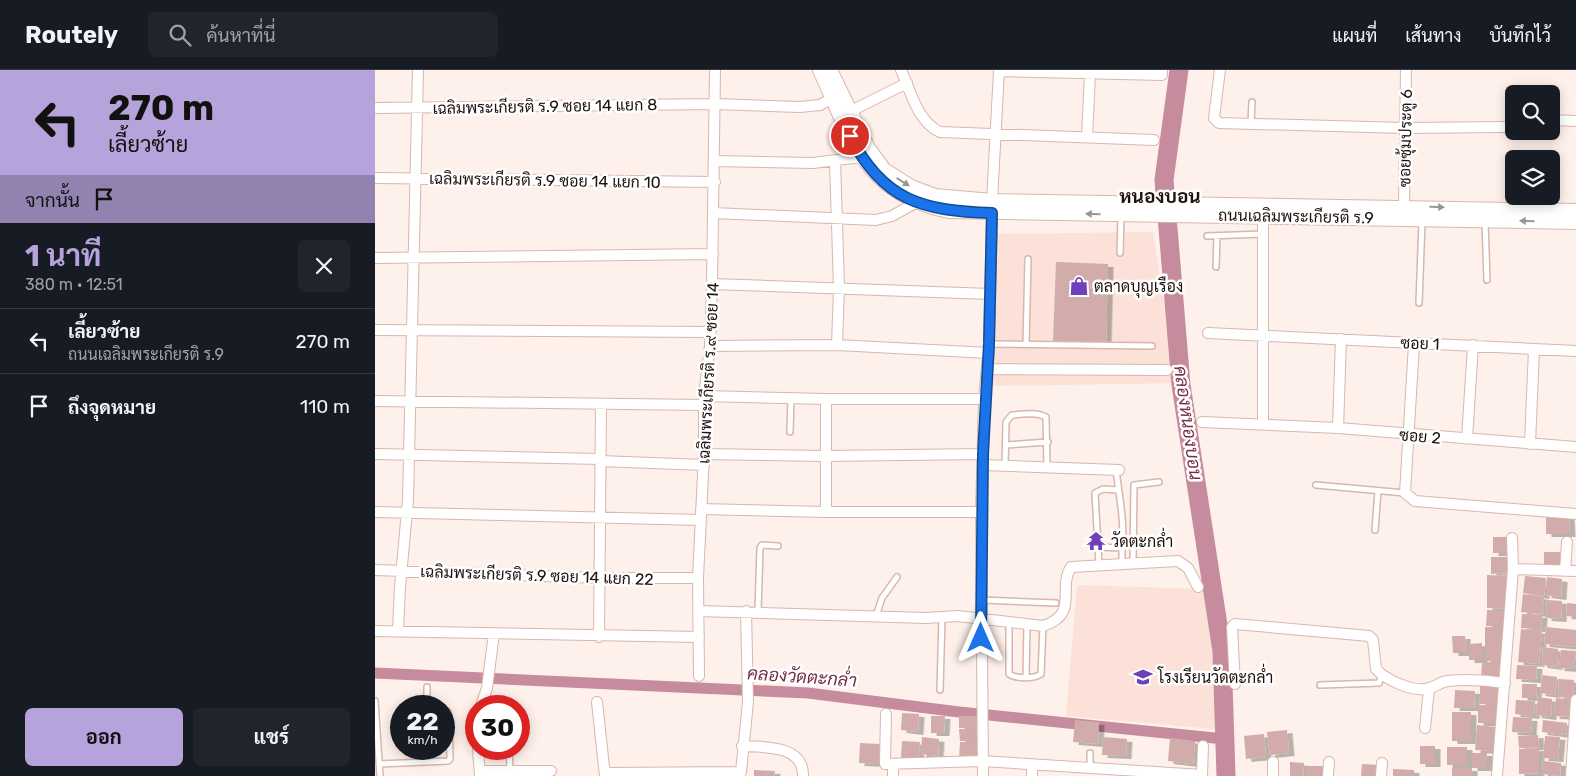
<!DOCTYPE html>
<html lang="th">
<meta charset="utf-8">
<style>
body{margin:0;font-family:Rubik,Sarabun,sans-serif;background:#20242c;color:#f1f3f6;height:100vh;display:flex;flex-direction:column;font-size:19px;white-space:nowrap}
*{box-sizing:border-box;margin:0}
p{font-size:16px;color:#9ea1a6}
.icon{flex:none;width:28px;height:28px;fill:none;stroke:currentColor;stroke-width:2;stroke-linecap:round;stroke-linejoin:round}
.map{position:relative;flex:1;overflow:hidden}
.sheet{display:flex;flex-direction:column;background:#171b24;width:375px}
.sheet>*{flex:none}
.banner{background:#b6a3db;color:#111;overflow:hidden}
.buttons{position:absolute;left:1130px;top:15px;display:grid;gap:10px}
.buttons a{display:grid;place-items:center;width:55px;height:55px;border-radius:8px;background:#171b24;box-shadow:0 2px 12px #0003;font-size:25px}
.speed{position:absolute;left:15px;top:625px;display:flex;gap:10px;font-size:25px;font-weight:700;text-align:center}
.speed>*{display:grid;place-content:center;width:65px;height:65px;border-radius:50%;background:#171b24;box-shadow:0 2px 12px #0003;line-height:1}
.speed small{font-size:12px;font-weight:400}
.speed .limit{border:8px solid #d22;background:#fff;color:#111}
.pin{position:absolute;display:grid;place-items:center;width:42px;height:42px;color:#fff;margin:-21px;border:2px solid #fff;border-radius:50%;box-shadow:0 1px 5px #0007}
.me{position:absolute;width:55px;margin:-28px;rotate:0deg;stroke-linejoin:round;filter:drop-shadow(0 0 4px #0008)}
.turn{display:flex;align-items:center;gap:18px;height:105px;padding:0 25px;font-size:22px}
.turn .icon{width:65px;height:65px;stroke-width:2.5}
.turn b{display:block;font-size:35px;line-height:42px}
.then{display:flex;align-items:center;height:48px;padding:0 25px;background:#0003;gap:10px;font-size:19px}
.round{display:grid;place-items:center;flex:none;width:52px;height:52px;border-radius:8px;background:#20242c}
.headline{display:flex;align-items:center;justify-content:space-between;height:85px;padding:0 25px}
h1{font-size:30px;font-weight:700;line-height:38px;color:#b6a3db}
.primary-button{display:flex;gap:10px;margin-top:auto;padding:10px 25px}
.primary-button a{flex:1;height:58px;border-radius:8px;background:#b6a3db;color:#111;font-size:20px;font-weight:700;line-height:58px;text-align:center}
.primary-button a+a{background:#20242c;color:#f1f3f6}
ul{padding:0;list-style:none}
li{display:flex;align-items:center;gap:15px;height:65px;padding:0 25px;border-top:1px solid #363941}
li div{flex:1}
li b{display:block;font-size:19px}
li em{font-style:normal}
header{display:flex;align-items:center;gap:30px;box-sizing:border-box;height:70px;padding:0 25px;background:#171b24;border-bottom:1px solid #363941}
header strong{font-size:24px}
nav{display:flex;gap:28px;margin-inline-start:auto;font-size:18px}
.search{width:350px;height:45px;background:#20242c;display:flex;align-items:center;gap:12px;box-sizing:border-box;padding:0 18px;border-radius:8px;color:#9ea1a6;font-size:19px}
main{display:flex;flex:1;min-height:0}
.map>svg:first-child{display:block}
.built{fill:#fbe1d7}
.lines{fill:none;stroke-linecap:round;stroke-linejoin:round}
.canal{stroke:#c68b9c;stroke-width:11}
.river{stroke:#c68b9c;stroke-width:19}
.building{fill:#d1acaa;filter:url(#shadow)}
.service-casing{stroke:#d9b7aa;stroke-width:8}
.minor-casing{stroke:#d9b7aa;stroke-width:12}
.secondary-casing{stroke:#d9b7aa;stroke-width:16}
.service{stroke:#fff;stroke-width:5}
.minor{stroke:#fff;stroke-width:10}
.secondary{stroke:#fff;stroke-width:14}
.oneway{fill:#9a9593}
.route-casing{stroke:#114b97;stroke-width:12}
.route{stroke:#1a73e8;stroke-width:9}
.labels{text-anchor:middle;stroke-width:5;stroke-linejoin:round;paint-order:stroke}
.street-label{font-size:16px;fill:#1f130e;stroke:#fff}
.poi-label{font-size:16px;fill:#1f130e;stroke:#fff;text-anchor:start}
.water-label{font-size:18px;font-style:italic;fill:#772f48;stroke:#fff}
.quarter-label{font-size:19px;font-weight:bold;fill:#1f130e;stroke:#fff}
</style>
<header>
<strong>Routely</strong>
<div class="search"><svg class="icon" aria-label="search" viewBox="0 0 24 24"><circle cx="10" cy="10" r="6"/><path d="M15 15l6 6"/></svg>ค้นหาที่นี่</div>
<nav><a>แผนที่</a><a>เส้นทาง</a><a>บันทึกไว้</a></nav>
</header>
<main>
<section class="sheet">
<div class="banner">
<div class="turn"><svg class="icon" aria-label="left" viewBox="0 0 24 24"><path d="M17 20v-9H6M10 6l-5 5 5 5"/></svg><div><b>270 m</b>เลี้ยวซ้าย</div></div>
<div class="then">จากนั้น<svg class="icon" aria-label="arrive" viewBox="0 0 24 24"><path d="M6 21V4h12l-3 4 3 4H6"/></svg></div>
</div>
<div class="headline"><div><h1>1 นาที</h1><p>380 m · 12:51</p></div><a class="round"><svg class="icon" aria-label="close" viewBox="0 0 24 24"><path d="M6 6l12 12M18 6L6 18"/></svg></a></div>
<ul>
<li><svg class="icon" aria-label="left" viewBox="0 0 24 24"><path d="M17 20v-9H6M10 6l-5 5 5 5"/></svg><div><b>เลี้ยวซ้าย</b><p>ถนนเฉลิมพระเกียรติ ร.9</p></div><em>270 m</em></li>
<li><svg class="icon" aria-label="arrive" viewBox="0 0 24 24"><path d="M6 21V4h12l-3 4 3 4H6"/></svg><div><b>ถึงจุดหมาย</b></div><em>110 m</em></li>
</ul>
<div class="primary-button"><a>ออก</a><a>แชร์</a></div>
</section>
<div class="map">
<svg width="1201" height="706" viewBox="0 0 1201 706">
<defs>
<filter id="shadow"><feDropShadow dx="5.5" dy="3" stdDeviation="0" flood-color="#0004"/></filter>
</defs>
<rect width="100%" height="100%" fill="#fef0ea"/>
<path class="built" d="M778 162 802 313 618 316 621 164Z
M702 515 829 519 837 568 845 653 839 659 691 646Z"/>
<g class="lines">
<path class="canal" d="M0 603 433 623 584 642 849 669"/>
<path class="river" d="M804 0 789 110 806 315 847 581 851 706"/>
</g>
<path class="building" d="M681 192 733 194 731 273 678 271Z
M1171 445H1194L1195 464H1171Z
M1118 467H1135V483H1118Z
M1169 482H1185V499L1169 498Z
M1116 487H1133V503L1116 504Z
M1112 505 1133 506 1132 539 1112 538V522H1126H1112Z
M1150 506 1171 508 1169 526 1148 523Z
M1172 507 1187 509 1186 527 1171 525Z
M1148 524 1169 527 1167 544 1146 542Z
M1172 530 1187 531 1186 549 1171 548Z
M1192 533 1201 534V547L1191 546Z
M1112 540H1132L1131 556H1111Z
M1147 544 1167 545 1166 559 1146 558Z
M1110 557H1130V591H1110Z
M1171 557 1201 560V577L1169 574Z
M1146 559 1167 561 1164 594 1143 592Z
M1077 566H1090L1091 583H1078Z
M1107 573V590H1094V574Z
M1168 577 1183 579 1182 597 1167 595Z
M1186 580 1201 581 1199 599 1184 598Z
M1107 592H1127L1126 610 1106 609Z
M1142 595 1162 596 1161 610 1141 609Z
M1167 605 1182 607 1180 625 1165 623Z
M1184 609 1199 610 1198 628 1183 627Z
M1147 614H1162L1161 628H1147Z
M1105 616H1125V634H1105Z
M1080 620 1100 621 1099 638H1079Z
M1163 627 1177 629 1176 647 1161 645Z
M1181 628 1200 630 1199 647 1179 646Z
M1141 630 1160 631 1159 646 1140 644Z
M1103 635H1123V653H1103Z
M1077 642H1096V671H1077Z
M527 643 544 644 543 662 526 660Z
M556 646H570L569 663H556Z
M584 646H605V658H584Z
M1138 647 1157 648 1156 663 1137 662Z
M700 650 724 652 723 674 698 672Z
M1168 650 1192 653 1191 665 1167 662Z
M1102 655 1121 657 1119 681 1100 680Z
M584 659H605V671H585Z
M912 660 914 683 895 685 892 662Z
M889 664 891 687 871 689 869 666Z
M1163 665 1164 677 1144 678 1143 666Z
M1170 666 1185 667 1183 689 1168 688Z
M547 667 564 669 563 686 546 684Z
M728 667 752 669 751 686 727 685Z
M795 668 820 671 818 694 793 691Z
M527 671 545 672 543 689 526 688Z
M585 672H605V690L584 689Z
M485 673 505 674 504 694 484 693Z
M1045 676H1060V694H1045Z
M1072 677H1092V695H1072Z
M1164 678V703L1144 704V679Z
M1097 683H1112V698H1097Z
M1168 691 1186 693 1185 706 1167 704Z
M915 692 929 693 928 706H915Z
M987 694 1004 695 1003 706H986Z
M931 696H950V706H931Z
M1077 698H1097V706H1077Z
M1018 699 1039 700V706H1018Z
M379 700 400 701 399 706H379Z"/>
<g class="lines">
<g class="service-casing">
<path id="service" d="M876 53 877 32
M1110 151 1112 210
M832 166 888 164
M745 183 746 145
M841 197 842 166
M1044 233 1047 151
M614 274 777 276
M651 274 653 189
M415 362 416 328
M631 375 673 372
M630 397 631 352 637 345C648 344 661 342 671 347L672 397
M741 400C744 425 750 453 747 478L723 477 720 423 728 419 743 420
M941 415 1030 423
M1000 460 1003 421
M723 477 724 496
M747 478V495
M758 494 759 415 784 412
M607 530 681 533
M383 541 385 478 387 475 403 476
M501 546 507 528 522 507
M634 552V604C641 609 659 609 666 604L668 556
M651 607 652 554
M945 615 1004 613 1007 605
M565 620 567 547
M0 631 5 706
M52 636V617
M134 679 135 701
M715 683V698
M52 692V679
M4 694 73 691 75 689 74 647 73 642 69 639"/>
</g>
<g class="minor-casing">
<path id="minor" d="M526 0C536 22 542 51 565 62L779 70
M845 0 839 48 844 53 1030 58 1129 57
M624 1 787 5V0
M0 38 340 34 425 37 445 35 457 28
M474 42 532 13
M1176 50 1201 51
M712 67 715 4
M339 91 438 93 486 87
M460 91 464 217 462 275
M0 108 340 112
M617 131 624 0
M1029 137 1031 0
M338 143 501 150 517 146 542 132
M0 188 338 184
M337 214 615 224
M0 260 335 262
M833 263 1201 281
M1039 274 1030 423 1040 431 1201 444
M335 276 462 275 614 283
M613 299 792 300
M329 326 451 329H609
M451 329V442
M0 331 329 335
M827 352 963 358 1201 377
M888 353V146
M963 358 966 269
M1092 369 1098 275
M1155 374 1159 279
M0 384 226 389
M329 384 450 386 608 384
M225 391 329 395
M608 395 744 400
M326 439 451 442H606
M0 442 326 450
M1138 499 1201 501
M0 500 224 508H323
M1190 501 1192 472
M323 541 551 548 583 546 668 556C705 544 682 519 696 497L803 491 813 498 823 517
M23 560 25 517 33 430 43 0
M0 561 324 567
M224 567 226 335
M324 606 323 508 329 384V326L335 276 337 214 340 0
M860 614 857 557 860 554 994 566 998 570 1001 599C1011 610 1039 623 1054 618 1061 617 1065 612 1072 611 1093 609 1110 610 1130 613
M222 632 230 706
M106 636 112 618 119 563
M511 644 510 694 607 691 827 705 828 676
M1050 658 1054 619
M367 676C389 677 429 675 428 706
M103 679 105 706
M518 694V706
M105 701H176
M230 703 366 702 373 632 371 541
M608 706 606 442 609 329 614 274 617 143
M657 706V695
M898 706V692
M953 706 954 692
M1006 706 1007 693
M1122 706 1138 499 1137 468
M1196 706 1201 630"/>
</g>
<g class="secondary-casing">
<path id="secondary" d="M445 0C477 70 490 124 574 141L1201 152
M455 0 493 78 509 100 536 117 560 126 617 131 1201 141"/>
</g>
<use href="#service" class="service"/>
<use href="#minor" class="minor"/>
<use href="#secondary" class="secondary"/>
</g>
<defs><path id="oneway-solid" d="M-6-.8H1V-3.2L6.5 0L1 3.2V.8H-6Z" transform="scale(1.25)"/></defs>
<g class="oneway">
<use href="#oneway-solid" transform="translate(528 112) rotate(32)"/>
<use href="#oneway-solid" transform="translate(1062 137) rotate(1)"/>
<use href="#oneway-solid" transform="translate(718 144) rotate(-179)"/>
<use href="#oneway-solid" transform="translate(1152 151) rotate(-179)"/>
</g>
<g class="lines">
<g class="route-casing">
<path id="route" d="M475 66C508 131 548 141 617 143L614 274 608 384 606 568"/>
</g>
<use href="#route" class="route"/>
</g>
<defs>
<g id="shop-bare" transform="scale(1.5)"><path d="M-5-2.5h2.3a2.7 3.5 0 0 1 5.4 0H5L5.5 6h-11ZM-1.5-2.5h3a1.5 2.3 0 0 0-3 0Z" fill="#6f41b9" stroke="#fff" stroke-width="2.5" paint-order="stroke"/></g>
<g id="temple-bare" transform="scale(1.5)"><path d="M0-6L5-2H3V0L6.5 2.5H4V6H1.5V3h-3V6H-4V2.5H-6.5L-3 0V-2H-5Z" fill="#6f41b9" stroke="#fff" stroke-width="2.5" paint-order="stroke"/></g>
<g id="school-bare" transform="scale(1.5)"><path d="M0-5L7-2L0 1L-7-2ZM-4 1L0 2.5L4 1V4Q0 6-4 4Z" fill="#6f41b9" stroke="#fff" stroke-width="2.5" paint-order="stroke"/></g>
</defs>
<g fill-rule="evenodd">
<use href="#shop-bare" x="704" y="216"/>
<use href="#temple-bare" x="721" y="471"/>
<use href="#school-bare" x="768" y="607"/>
</g>
<g class="labels">
<g class="street-label">
<text transform="translate(170 36) rotate(-1)" y="6">เฉลิมพระเกียรติ ร.9 ซอย 14 แยก 8</text>
<text transform="translate(1030 68) rotate(-89)" y="6">ซอยซุ้มประตู 6</text>
<text transform="translate(170 110) rotate(1)" y="6">เฉลิมพระเกียรติ ร.9 ซอย 14 แยก 10</text>
<text transform="translate(921 146) rotate(1)" y="6">ถนนเฉลิมพระเกียรติ ร.9</text>
<text transform="translate(1045 273) rotate(2)" y="6">ซอย 1</text>
<text transform="translate(333 303) rotate(-87)" y="6">เฉลิมพระเกียรติ ร.๙ ซอย 14</text>
<text transform="translate(1045 366) rotate(5)" y="6">ซอย 2</text>
<text transform="translate(162 505) rotate(2)" y="6">เฉลิมพระเกียรติ ร.9 ซอย 14 แยก 22</text>
</g>
<g class="poi-label">
<text x="719" y="222">ตลาดบุญเรือง</text>
<text x="736" y="477">วัดตะกล่ำ</text>
<text x="783" y="613">โรงเรียนวัดตะกล่ำ</text>
</g>
<g class="water-label">
<text transform="translate(813 353) rotate(82)" y="6">คลองหนองบอน</text>
<text transform="translate(427 607) rotate(4)" y="6">คลองวัดตะกล่ำ</text>
</g>
<g class="quarter-label">
<text x="785" y="133">หนองบอน</text>
</g>
</g>
</svg>
<div class="buttons">
<a><svg class="icon" aria-label="search" viewBox="0 0 24 24"><circle cx="10" cy="10" r="6"/><path d="M15 15l6 6"/></svg></a>
<a><svg class="icon" aria-label="layers" viewBox="0 0 24 24"><path d="M12 4l9 5-9 5-9-5zM3 14l9 5 9-5"/></svg></a>
</div>
<div class="speed"><div>22<small>km/h</small></div><div class="limit">30</div></div>
<div class="pin" style="left:475px;top:66px;background:#d93025"><svg class="icon" aria-label="arrive" viewBox="0 0 24 24"><path d="M6 21V4h12l-3 4 3 4H6"/></svg></div>
<svg class="me" style="left:606px;top:568px" viewBox="-20 -20 40 40"><path d="M0-17L14 15 0 8-14 15z" fill="#1a73e8" stroke="#fff" stroke-width="4"/></svg>
</div>
</main>
